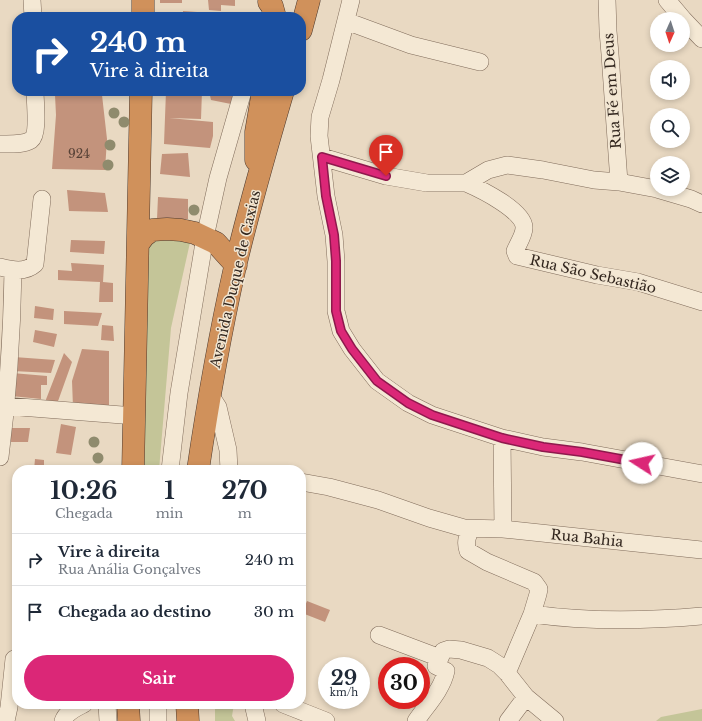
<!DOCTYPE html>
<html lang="pt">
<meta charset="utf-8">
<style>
body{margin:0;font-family:"Libre Baskerville",serif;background:#f6f6f7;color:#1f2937;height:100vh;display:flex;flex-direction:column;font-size:15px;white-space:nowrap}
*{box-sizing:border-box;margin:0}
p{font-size:13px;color:#747a83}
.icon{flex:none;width:22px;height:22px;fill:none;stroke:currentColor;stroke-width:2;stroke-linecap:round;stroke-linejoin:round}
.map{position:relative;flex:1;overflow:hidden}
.sheet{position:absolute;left:12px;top:465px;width:294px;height:244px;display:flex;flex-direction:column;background:#fff;border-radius:16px;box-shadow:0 2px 6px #0003}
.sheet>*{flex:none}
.top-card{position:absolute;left:12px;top:12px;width:294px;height:84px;border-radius:16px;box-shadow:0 2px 6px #0003;background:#1a4fa0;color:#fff;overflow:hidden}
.needle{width:26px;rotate:183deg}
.fabs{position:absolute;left:650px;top:12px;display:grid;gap:8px}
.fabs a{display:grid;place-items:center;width:40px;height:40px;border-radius:50%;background:#fff;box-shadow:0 2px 6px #0003;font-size:20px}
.speed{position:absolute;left:318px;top:657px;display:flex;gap:8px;font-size:20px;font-weight:700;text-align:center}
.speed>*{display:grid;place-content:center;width:52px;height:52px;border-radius:50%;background:#fff;box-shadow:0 2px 6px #0003;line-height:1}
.speed small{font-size:10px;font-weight:400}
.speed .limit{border:6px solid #d22;background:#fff;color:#111}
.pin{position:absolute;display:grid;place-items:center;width:34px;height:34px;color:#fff;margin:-41px -17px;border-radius:50% 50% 50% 0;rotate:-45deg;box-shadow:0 0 4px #0007}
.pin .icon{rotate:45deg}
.me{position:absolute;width:44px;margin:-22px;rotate:280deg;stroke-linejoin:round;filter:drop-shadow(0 0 3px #0008)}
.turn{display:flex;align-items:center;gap:14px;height:84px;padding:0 12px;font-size:18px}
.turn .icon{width:52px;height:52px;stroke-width:2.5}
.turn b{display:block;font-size:28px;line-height:34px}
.eta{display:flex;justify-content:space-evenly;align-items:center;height:68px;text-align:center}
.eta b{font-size:24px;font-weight:700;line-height:28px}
.primary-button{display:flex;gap:8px;margin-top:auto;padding:8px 12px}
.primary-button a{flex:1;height:46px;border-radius:24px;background:#db2777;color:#fff;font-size:16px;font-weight:700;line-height:46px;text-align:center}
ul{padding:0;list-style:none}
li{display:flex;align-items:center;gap:12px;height:52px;padding:0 12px;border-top:1px solid #e0e1e3}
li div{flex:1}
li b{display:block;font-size:15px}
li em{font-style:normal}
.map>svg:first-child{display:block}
.green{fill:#c4c598}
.building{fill:#c3937c}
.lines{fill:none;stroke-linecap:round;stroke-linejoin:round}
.minor-casing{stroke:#806c5b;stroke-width:18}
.highway-casing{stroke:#4f3b2f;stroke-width:23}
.minor{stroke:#f4e8d4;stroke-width:17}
.highway{stroke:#d0915b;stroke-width:22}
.tree{fill:#8f8b6d}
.route-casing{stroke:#8e194d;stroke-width:10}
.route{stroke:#db2777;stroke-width:7}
.labels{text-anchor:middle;stroke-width:3;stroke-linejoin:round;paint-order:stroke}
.number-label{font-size:12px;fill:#564136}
.street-label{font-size:14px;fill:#32261e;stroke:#f1e5d1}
</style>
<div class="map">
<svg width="702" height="721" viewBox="0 0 702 721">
<rect width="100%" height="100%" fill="#e9d9c2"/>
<path class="green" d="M149 235 191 238 171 328 159 470H138Z
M215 704H234L232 716 235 721H215Z
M702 709V721H656L661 717Z"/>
<path class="building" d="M160 0H182V3H160Z
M208 0H235V6L221 5V11L209 10Z
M183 11 240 15V17H183Z
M166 91H202L201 119 169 118 213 122V136L210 148 164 144Z
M209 91H233L231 104 211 100Z
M55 95H102L107 139 105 170 52 169 56 115Z
M188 153 190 177 160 174 162 154Z
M67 190 105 193 108 212 69 211Z
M158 197 188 199V219H157Z
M71 240 105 241 104 254 70 252Z
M71 263 104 265 103 282 113 283V302H99L100 282 58 280V270L72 271Z
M35 306 54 309 53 320 34 318Z
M64 311 102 313 98 326 64 324Z
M102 325 113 326 114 341 101 340Z
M35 330 57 334 54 347 33 342Z
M82 349 109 351V409L73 407 72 381Z
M64 353 72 362 57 404 45 402Z
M14 357 55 360 51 373 13 371Z
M12 373 47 376V385H41V399L11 396Z
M61 424 76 427 71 455 56 453Z
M10 428H30L28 442H11Z
M35 459 44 460V470H34Z
M307 601 330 610 325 622 302 613Z"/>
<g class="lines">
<g class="minor-casing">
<path id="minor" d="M32 0 33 17
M351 0 331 80 320 117 319 136 326 196 334 235 336 261V311L341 331 352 349 377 381 408 403 432 415 502 438 543 447 582 452 702 474
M607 0 608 31 610 54 619 182
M667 0 683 19
M683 19 702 39
M346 21 411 45 480 62
M0 144C9 144 23 145 31 140 39 134 35 101 35 91
M322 157 386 176 427 183H466L488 170 507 165 543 170 594 180 619 182 657 189
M466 183C480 189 525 211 524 228 524 235 518 244 515 251L517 256 597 275 638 282 702 302
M657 189 691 199 702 204
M0 267C12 270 25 273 35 264L42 199
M209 393 218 407 228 450 229 470
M7 406 135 416
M502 438 503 529
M0 457C8 395 12 333 13 270
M170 470 179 393 205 237 218 178 243 91
M301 482 329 487 378 500 429 518 464 528 503 529 702 550
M471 529C467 537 465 542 468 551L487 562 534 582 539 589 538 594 532 614 507 673
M532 614C588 622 646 621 702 616
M379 635 440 658 443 651 449 649 461 650 488 658 499 665 507 673 526 697 555 721
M107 704 108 721
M158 704V721
M253 704 257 721
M283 704 326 721
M6 721 9 707 14 659
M63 721C66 712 76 708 84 704
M416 721C426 706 442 690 446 671L436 666 440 658
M508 721 526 697"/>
</g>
<g class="highway-casing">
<path id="highway" d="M269 2 272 6 275 17
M143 17V0
M301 30 309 0
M256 160V132L263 91
M138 244 144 236 152 230 167 229 181 230 195 233 216 243 236 265
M133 470 141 91
M198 470C208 402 220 334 235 267 249 208 266 149 283 91
M128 704 129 721
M187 704 188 721"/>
</g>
<use href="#minor" class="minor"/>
<use href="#highway" class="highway"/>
</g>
<g class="tree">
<circle cx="114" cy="113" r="5.5"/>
<circle cx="124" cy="122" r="5.5"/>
<circle cx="110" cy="145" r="5.5"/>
<circle cx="108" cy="165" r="5.5"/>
<circle cx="194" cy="210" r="5.5"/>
<circle cx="94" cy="442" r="5.5"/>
<circle cx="98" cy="458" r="5.5"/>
</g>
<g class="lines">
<g class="route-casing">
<path id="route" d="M386 176 322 157 326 196 334 235 336 261V311L341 331 352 349 377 381 408 403 432 415 502 438 543 447 582 452 642 463"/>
</g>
<use href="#route" class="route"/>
</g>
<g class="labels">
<g class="number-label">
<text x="79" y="158">924</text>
</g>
<g class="street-label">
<text transform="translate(612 91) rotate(-94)" y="5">Rua Fé em Deus</text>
<text transform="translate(593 274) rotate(13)" y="5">Rua São Sebastião</text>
<text transform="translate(235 279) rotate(-77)" y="5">Avenida Duque de Caxias</text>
<text transform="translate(587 538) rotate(6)" y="5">Rua Bahia</text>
</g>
</g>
</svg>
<div class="fabs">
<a><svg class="needle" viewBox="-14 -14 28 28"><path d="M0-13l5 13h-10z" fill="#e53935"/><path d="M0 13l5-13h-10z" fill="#747a83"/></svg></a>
<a><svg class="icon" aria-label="sound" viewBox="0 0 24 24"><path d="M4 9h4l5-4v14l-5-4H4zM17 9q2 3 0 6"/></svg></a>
<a><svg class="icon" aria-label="search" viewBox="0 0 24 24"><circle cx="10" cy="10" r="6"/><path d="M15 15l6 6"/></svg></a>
<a><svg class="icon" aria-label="layers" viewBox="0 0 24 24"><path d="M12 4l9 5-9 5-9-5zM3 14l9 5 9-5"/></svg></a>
</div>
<div class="speed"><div>29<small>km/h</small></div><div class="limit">30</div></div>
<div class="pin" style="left:386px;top:176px;background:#d93025"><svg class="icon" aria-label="arrive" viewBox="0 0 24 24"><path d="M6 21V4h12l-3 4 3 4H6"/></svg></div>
<svg class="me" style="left:642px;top:463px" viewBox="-20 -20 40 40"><circle r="19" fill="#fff"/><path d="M0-13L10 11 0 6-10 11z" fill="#db2777"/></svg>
<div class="top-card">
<div class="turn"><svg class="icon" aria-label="right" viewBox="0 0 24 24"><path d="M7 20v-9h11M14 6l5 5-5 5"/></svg><div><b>240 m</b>Vire à direita</div></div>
</div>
<section class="sheet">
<div class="eta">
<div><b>10:26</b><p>Chegada</p></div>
<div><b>1</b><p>min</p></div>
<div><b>270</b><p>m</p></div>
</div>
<ul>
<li><svg class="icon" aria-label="right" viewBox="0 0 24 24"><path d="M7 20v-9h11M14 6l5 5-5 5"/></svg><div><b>Vire à direita</b><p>Rua Anália Gonçalves</p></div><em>240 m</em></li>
<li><svg class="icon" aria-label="arrive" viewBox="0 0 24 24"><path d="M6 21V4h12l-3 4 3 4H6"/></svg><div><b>Chegada ao destino</b></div><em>30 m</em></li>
</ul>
<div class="primary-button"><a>Sair</a></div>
</section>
</div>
